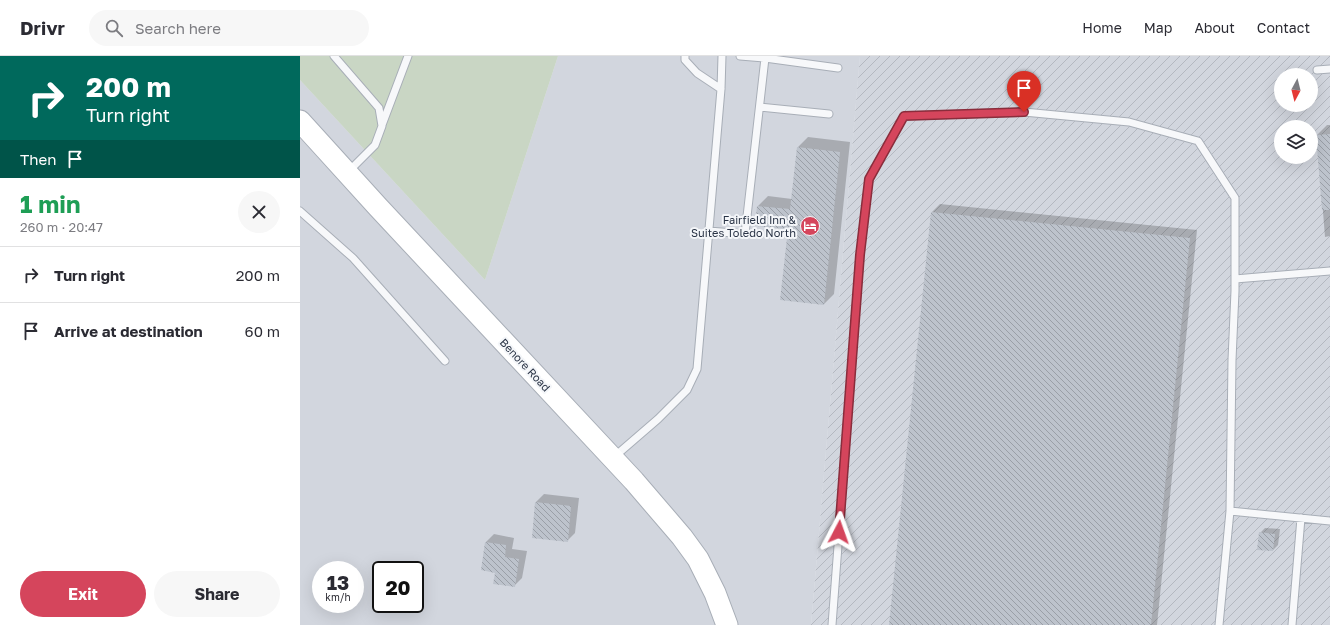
<!DOCTYPE html>
<meta charset="utf-8">
<style>
body{margin:0;font-family:"Golos Text",sans-serif;background:#f7f7f7;color:#2b2b33;height:100vh;display:flex;flex-direction:column;font-size:15px;white-space:nowrap}
*{box-sizing:border-box;margin:0}
p{font-size:13px;color:#7c7c81}
.icon{flex:none;width:22px;height:22px;fill:none;stroke:currentColor;stroke-width:2;stroke-linecap:round;stroke-linejoin:round}
.map{position:relative;flex:1;overflow:hidden}
.panel{display:flex;flex-direction:column;background:#fff;width:300px}
.panel>*{flex:none}
.guide{background:#00695c;color:#fff;overflow:hidden}
.needle{width:26px;rotate:187deg}
.fabs{position:absolute;left:974px;top:12px;display:grid;gap:8px}
.fabs a{display:grid;place-items:center;width:44px;height:44px;border-radius:50%;background:#fff;box-shadow:0 4px 16px #0002;font-size:20px}
.speed{position:absolute;left:12px;top:505px;display:flex;gap:8px;font-size:20px;font-weight:700;text-align:center}
.speed>*{display:grid;place-content:center;width:52px;height:52px;border-radius:50%;background:#fff;box-shadow:0 4px 16px #0002;line-height:1}
.speed small{font-size:10px;font-weight:400}
.speed .limit{border:2px solid #111;border-radius:6px;background:#fff;color:#111}
.pin{position:absolute;display:grid;place-items:center;width:34px;height:34px;color:#fff;margin:-41px -17px;border-radius:50% 50% 50% 0;rotate:-45deg;box-shadow:0 0 4px #0007}
.pin .icon{rotate:45deg}
.me{position:absolute;width:44px;margin:-22px;rotate:4deg;stroke-linejoin:round;filter:drop-shadow(0 0 3px #0008)}
.turn{display:flex;align-items:center;gap:14px;height:84px;padding:0 20px;font-size:18px}
.turn .icon{width:52px;height:52px;stroke-width:2.5}
.turn b{display:block;font-size:28px;line-height:34px}
.then{display:flex;align-items:center;height:38px;padding:0 20px;background:#0003;gap:8px;font-size:15px}
.round{display:grid;place-items:center;flex:none;width:42px;height:42px;border-radius:21px;background:#f7f7f7}
.headline{display:flex;align-items:center;justify-content:space-between;height:68px;padding:0 20px}
h1{font-size:24px;font-weight:700;line-height:30px;color:#1e9e55}
.action{display:flex;gap:8px;margin-top:auto;padding:8px 20px}
.action a{flex:1;height:46px;border-radius:24px;background:#d5455c;color:#fff;font-size:16px;font-weight:700;line-height:46px;text-align:center}
.action a+a{background:#f7f7f7;color:#2b2b33}
ul{padding:0;list-style:none}
li{display:flex;align-items:center;gap:12px;height:56px;padding:0 20px;border-top:1px solid #e1e1e2}
li div{flex:1}
li b{display:block;font-size:15px}
li em{font-style:normal}
header{display:flex;align-items:center;gap:24px;box-sizing:border-box;height:56px;padding:0 20px;background:#fff;border-bottom:1px solid #e1e1e2}
header strong{font-size:19px}
nav{display:flex;gap:22px;margin-inline-start:auto;font-size:14px}
.search{width:280px;height:36px;background:#f7f7f7;display:flex;align-items:center;gap:10px;box-sizing:border-box;padding:0 14px;border-radius:22px;color:#7c7c81;font-size:15px}
main{display:flex;flex:1;min-height:0}
.map>svg:first-child{display:block}
.built{fill:#d2d6de;fill-rule:evenodd}
.industrial{fill:url(#industrial-furrows);fill-rule:evenodd}
.garden{fill:#c9d6c4}
.shadow{fill:#0003}
.building{fill:url(#building-back-hatch)}
.lines{fill:none;stroke-linecap:round;stroke-linejoin:round}
.lane-casing{stroke:#a8aeb7;stroke-width:9}
.secondary-casing{stroke:#a8aeb7;stroke-width:23}
.lane{stroke:#f7f8fa;stroke-width:7}
.secondary{stroke:#fff;stroke-width:21}
.route-casing{stroke:#8a2d3c;stroke-width:10}
.route{stroke:#d5455c;stroke-width:7}
.labels{text-anchor:middle;stroke-width:4;stroke-linejoin:round;paint-order:stroke}
.poi-label{font-size:11px;fill:#2a3446;stroke:#f4f6f9;text-anchor:end}
.street-label{font-size:11px;fill:#2a3446;stroke:#f4f6f9}
</style>
<header>
<strong>Drivr</strong>
<div class="search"><svg class="icon" aria-label="search" viewBox="0 0 24 24"><circle cx="10" cy="10" r="6"/><path d="M15 15l6 6"/></svg>Search here</div>
<nav><a>Home</a><a>Map</a><a>About</a><a>Contact</a></nav>
</header>
<main>
<section class="panel">
<div class="guide">
<div class="turn"><svg class="icon" aria-label="right" viewBox="0 0 24 24"><path d="M7 20v-9h11M14 6l5 5-5 5"/></svg><div><b>200 m</b>Turn right</div></div>
<div class="then">Then<svg class="icon" aria-label="arrive" viewBox="0 0 24 24"><path d="M6 21V4h12l-3 4 3 4H6"/></svg></div>
</div>
<div class="headline"><div><h1>1 min</h1><p>260 m · 20:47</p></div><a class="round"><svg class="icon" aria-label="close" viewBox="0 0 24 24"><path d="M6 6l12 12M18 6L6 18"/></svg></a></div>
<ul>
<li><svg class="icon" aria-label="right" viewBox="0 0 24 24"><path d="M7 20v-9h11M14 6l5 5-5 5"/></svg><div><b>Turn right</b></div><em>200 m</em></li>
<li><svg class="icon" aria-label="arrive" viewBox="0 0 24 24"><path d="M6 21V4h12l-3 4 3 4H6"/></svg><div><b>Arrive at destination</b></div><em>60 m</em></li>
</ul>
<div class="action"><a>Exit</a><a>Share</a></div>
</section>
<div class="map">
<svg width="1030" height="569" viewBox="0 0 1030 569">
<defs>
<pattern id="industrial-furrows" width="10" height="10" patternUnits="userSpaceOnUse"><rect width="10" height="10" fill="#d2d6de"/><path d="M-1 1l2-2M0 10L10 0M9 11l2-2" fill="none" stroke="#b4b8c0"/></pattern>
<pattern id="building-back-hatch" width="6" height="6" patternUnits="userSpaceOnUse"><rect width="6" height="6" fill="#bdc3cc"/><path d="M-1 5l2 2M0 0l6 6M5-1l2 2" fill="none" stroke="#9a9fa7"/></pattern>
</defs>
<rect width="100%" height="100%" fill="#e4e7ec"/>
<path class="built" d="M258 0H560L511 569H0V24L185 224ZM21 514H55V548H21ZM81 514H115V548H81Z"/>
<path class="industrial" d="M560 0H1030V569H511ZM981 19H1011V49H981ZM981 71H1011V101H981Z"/>
<path class="garden" d="M0 0H258L185 224 0 24Z"/>
<path class="shadow" d="M1027 69H1030V180L1025 181 1017 79Z
M508 81 550 86 534 238 524 248 489 172 456 169 458 150 468 140 492 143 498 91Z
M640 148 897 174 857 569H590L632 156Z
M244 438 279 442 275 477 267 485 236 446Z
M965 472 980 473 978 489 973 494 960 477Z
M194 478 214 482 212 493 227 495 222 522 214 530 196 516 186 486Z"/>
<path class="building" d="M1030 78V154H1022L1016 79Z
M497 91 540 96 524 249 480 244 488 173 455 170 457 150 490 153Z
M631 156 890 182 851 569H589Z
M235 446 271 450 268 486 232 482Z
M959 476 975 478 973 495 957 494Z
M185 486 206 489 205 501 219 503 215 531 193 528 195 517 181 514Z"/>
<g class="lines">
<g class="lane-casing">
<path id="lane" d="M34 0 79 52 82 70 75 89 48 116
M385 0V4L397 17 421 33
M465 2 538 12
M1017 14 1030 13
M460 51 529 58
M82 69 108 0
M0 155 53 202 145 305
M409 175 445 178 465 2 440 0
M935 223 1030 215
M314 401 358 363 387 334 397 313 421 33 422 0
M532 569 560 199 569 123 604 60 724 56 829 66 898 85 935 142V235L932 304 930 455
M919 569 930 455 1030 465
M992 569 1001 462"/>
</g>
<g class="secondary-casing">
<path id="secondary" d="M0 65 78 151 334 425 382 481 398 503 415 537 427 569"/>
</g>
<use href="#lane" class="lane"/>
<use href="#secondary" class="secondary"/>
</g>
<g class="lines">
<g class="route-casing">
<path id="route" d="M539 476 560 199 569 123 604 60 724 56"/>
</g>
<use href="#route" class="route"/>
</g>
<defs>
<g id="hotel-disc" transform="scale(1)"><circle r="9.5" fill="#d5455c" stroke="#f4f6f9"/><path d="M-6-4.5h1.5V1H6V5H4.5V3h-9V5H-6ZM-4 0a1.8 1.8 0 1 1 3.6 0ZM.5 0V-2.5h3Q6-2.5 6 0Z" fill="#fff"/></g>
</defs>
<g fill-rule="evenodd">
<use href="#hotel-disc" x="510" y="170"/>
</g>
<g class="labels">
<g class="poi-label">
<text x="496" y="168">Fairfield Inn &amp;<tspan x="496" dy="13">Suites Toledo North</tspan></text>
</g>
<g class="street-label">
<text transform="translate(225 309) rotate(47)" y="4">Benore Road</text>
</g>
</g>
</svg>
<div class="fabs">
<a><svg class="needle" viewBox="-14 -14 28 28"><path d="M0-13l5 13h-10z" fill="#e53935"/><path d="M0 13l5-13h-10z" fill="#7c7c81"/></svg></a>
<a><svg class="icon" aria-label="layers" viewBox="0 0 24 24"><path d="M12 4l9 5-9 5-9-5zM3 14l9 5 9-5"/></svg></a>
</div>
<div class="speed"><div>13<small>km/h</small></div><div class="limit">20</div></div>
<div class="pin" style="left:724px;top:56px;background:#d93025"><svg class="icon" aria-label="arrive" viewBox="0 0 24 24"><path d="M6 21V4h12l-3 4 3 4H6"/></svg></div>
<svg class="me" style="left:539px;top:476px" viewBox="-20 -20 40 40"><path d="M0-17L14 15 0 8-14 15z" fill="#d5455c" stroke="#fff" stroke-width="4"/></svg>
</div>
</main>
